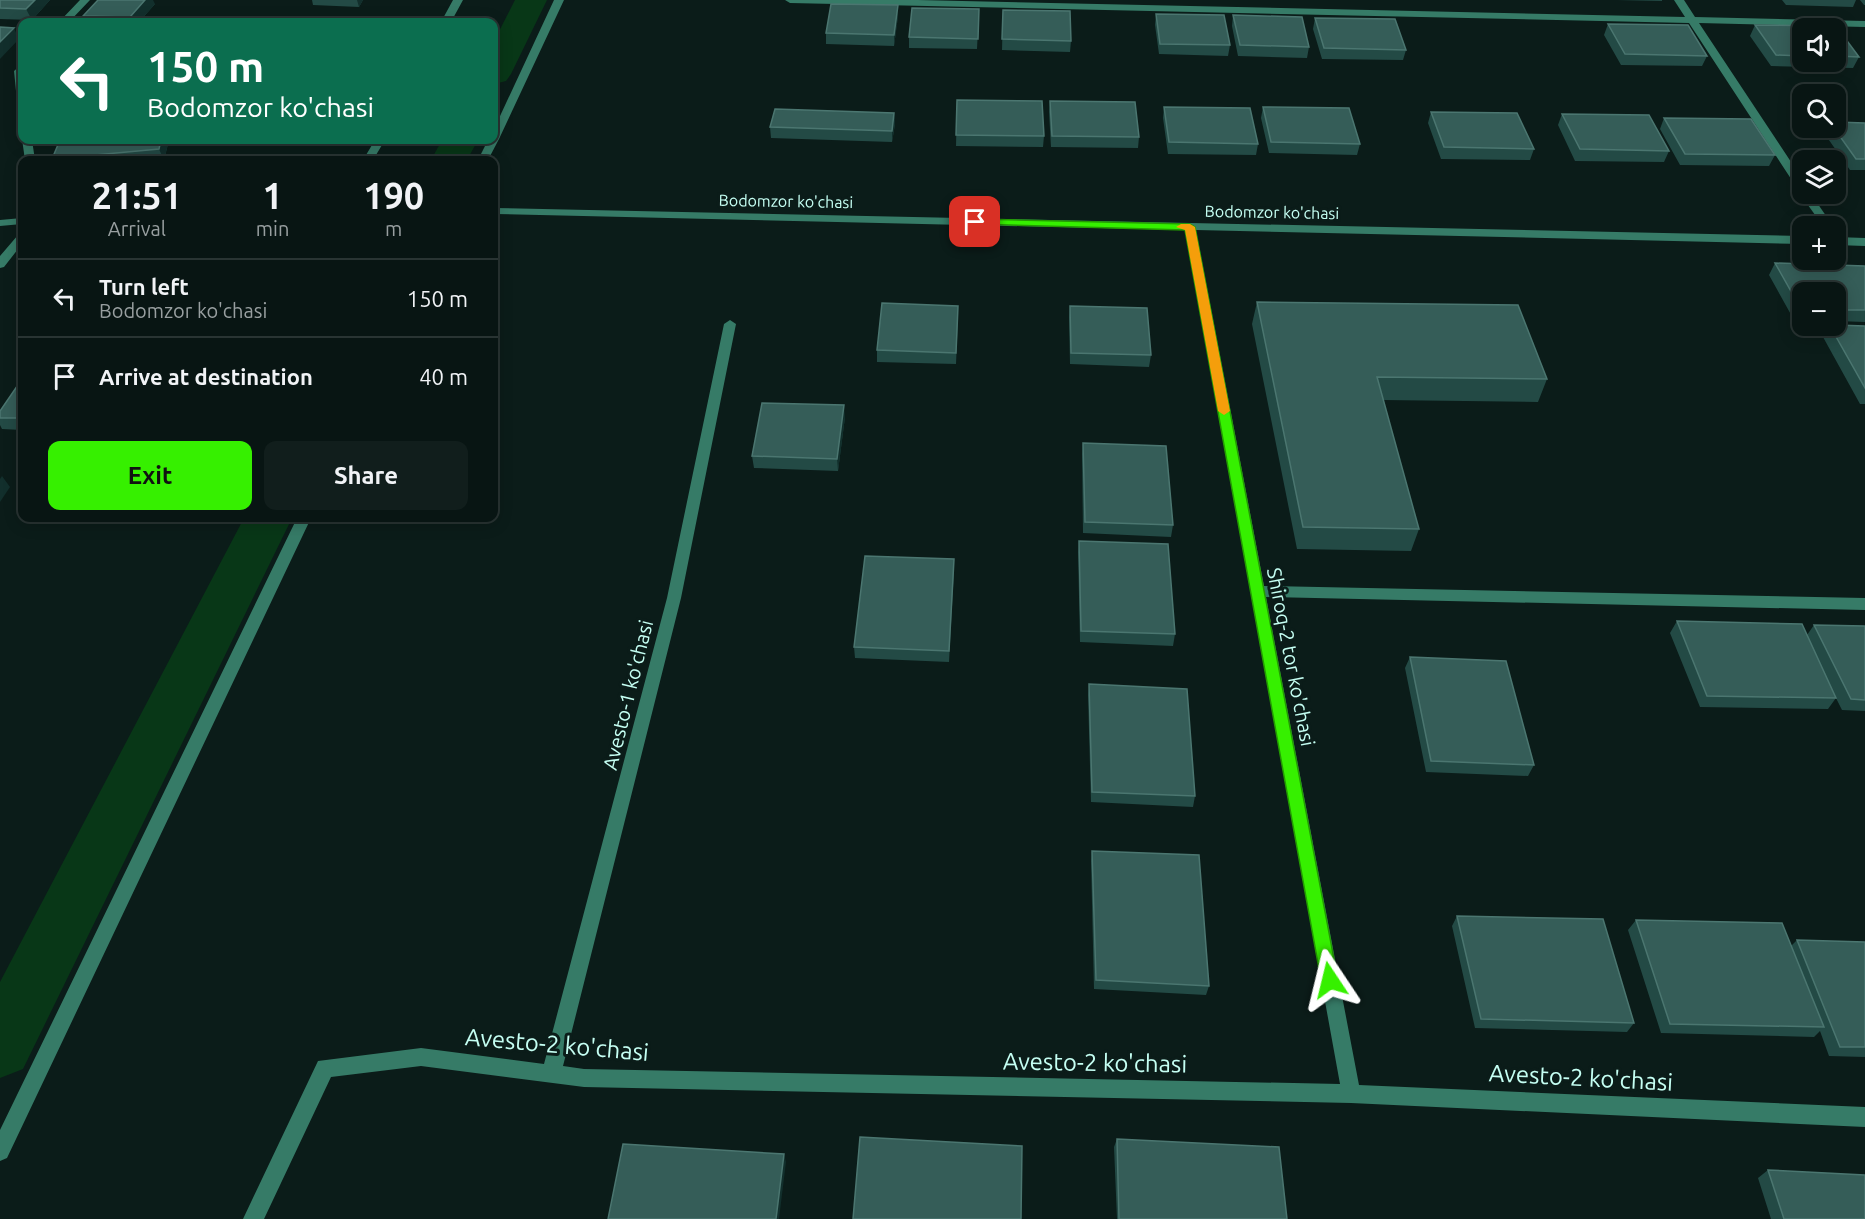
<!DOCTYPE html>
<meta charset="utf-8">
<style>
body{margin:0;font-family:Ubuntu,sans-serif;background:#111e1c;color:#f1f3f6;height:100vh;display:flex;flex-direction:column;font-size:22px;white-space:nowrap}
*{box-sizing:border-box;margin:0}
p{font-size:20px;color:#989fa0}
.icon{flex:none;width:33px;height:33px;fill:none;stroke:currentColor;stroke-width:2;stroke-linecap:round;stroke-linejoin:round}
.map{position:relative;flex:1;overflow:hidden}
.panel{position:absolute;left:18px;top:156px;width:480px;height:366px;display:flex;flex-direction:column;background:#081513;border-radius:12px;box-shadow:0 3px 15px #0003,0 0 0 2px #293433}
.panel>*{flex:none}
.top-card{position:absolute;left:18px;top:18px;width:480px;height:126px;border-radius:12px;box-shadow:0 3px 15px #0003,0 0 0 2px #293433;background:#0b6e4f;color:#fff;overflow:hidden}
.controls{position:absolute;left:1792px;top:18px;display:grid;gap:12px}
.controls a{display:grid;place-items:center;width:54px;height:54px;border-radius:12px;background:#081513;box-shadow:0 3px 15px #0003,0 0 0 2px #293433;font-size:30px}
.pin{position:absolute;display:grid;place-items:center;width:51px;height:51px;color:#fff;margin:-26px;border-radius:12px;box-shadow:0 3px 9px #0006}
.me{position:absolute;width:66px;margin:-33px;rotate:350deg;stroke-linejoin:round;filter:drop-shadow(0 0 4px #0008)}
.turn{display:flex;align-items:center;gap:21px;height:126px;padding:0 30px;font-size:27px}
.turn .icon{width:78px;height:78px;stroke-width:2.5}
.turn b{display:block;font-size:42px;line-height:51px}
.eta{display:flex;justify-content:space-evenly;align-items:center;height:102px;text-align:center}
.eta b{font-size:36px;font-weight:700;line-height:42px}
.action{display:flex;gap:12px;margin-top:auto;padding:12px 30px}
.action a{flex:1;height:69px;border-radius:12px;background:#36f000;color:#111;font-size:24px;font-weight:700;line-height:69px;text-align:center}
.action a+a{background:#111e1c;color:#f1f3f6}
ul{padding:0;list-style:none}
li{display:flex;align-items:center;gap:18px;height:78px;padding:0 30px;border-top:2px solid #293433}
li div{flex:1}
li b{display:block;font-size:22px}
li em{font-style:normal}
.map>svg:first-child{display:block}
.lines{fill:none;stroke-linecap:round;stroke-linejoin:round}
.canal{fill:#083717;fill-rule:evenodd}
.minor{fill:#367b67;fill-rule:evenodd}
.wall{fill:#234a45;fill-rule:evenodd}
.shaded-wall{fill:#122f2c}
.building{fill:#355d58;stroke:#4b7670;stroke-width:1.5}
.route{fill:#36f000;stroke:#239c00;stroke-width:1.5}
.slow{fill:#f59e0b}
.labels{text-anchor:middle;stroke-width:6;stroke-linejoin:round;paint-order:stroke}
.far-street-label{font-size:16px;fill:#c5fff3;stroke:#0b1c19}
.street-label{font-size:20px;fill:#c5fff3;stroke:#0b1c19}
.near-street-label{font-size:24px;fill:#c5fff3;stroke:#0b1c19}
</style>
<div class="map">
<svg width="1865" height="1219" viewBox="0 0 1865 1219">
<rect width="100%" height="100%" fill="#0b1c19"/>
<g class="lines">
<path class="canal" d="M515 0H547L511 74 506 81 494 84V41Z
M442 140H478L467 160H431Z
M244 518H292L23 1069 0 1078V982Z"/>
<path class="minor" d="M80 0H90L69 22H59Z
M453 0H463L451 22H441Z
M554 0H564L499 139 488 160H478L488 140H494V129Z
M785 0H918L1685 17 1674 0H1684L1695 17 1865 21V27L1699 23 1803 180V191L1797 188 1689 23 790 3Z
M22 64V104L17 101 14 71Z
M22 139 32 140 35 160H25Z
M375 140H385L373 160H363Z
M1803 191V194H1811L1833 226H1823L1800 194Z
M494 208 1803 236V244L1196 230 1264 586 1865 598V610L1266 597 1359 1085 1865 1107V1127L1351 1103 584 1087 421 1066 331 1077 264 1219H243L318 1061 421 1048 544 1064 667 598 724 324 730 320 736 324 681 598 563 1066 584 1069 1340 1084 1185 230 494 214Z
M22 218V224L0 226V220Z
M22 234V244L4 267 0 268V256L18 235Z
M1836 237 1865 238V246L1836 245Z
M297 518H311L7 1158 0 1161V1130Z"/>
</g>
<path class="wall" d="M0 0H50L32 20 0 19Z
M312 0H363L359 7 313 5Z
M1617 0H1662V1Z
M1782 0H1856L1853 7 1786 5Z
M1860 0H1865V5H1864Z
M155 4 139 22H86L83 16Z
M979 9 977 49 909 48V37Z
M1003 10 1071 41 1070 52 1002 50Z
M1156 14 1230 45 1228 56 1159 54 1155 25Z
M1233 15 1309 47 1307 58 1238 56 1232 26Z
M898 16 894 46 826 44V33Z
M1315 18 1406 50 1403 60 1322 59 1313 29Z
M1608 24 1707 56 1702 66 1621 65 1604 35Z
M1755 25 1836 26 1859 57 1853 68 1771 66 1750 36ZM1803 28H1836V62H1803Z
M957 100 1044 136 1043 147 956 146Z
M1050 101 1139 137 1138 148 1051 147 1049 112Z
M1164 107 1258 144 1256 155 1168 154 1163 118Z
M1263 107 1360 144 1357 155 1269 153 1261 118Z
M1431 112 1534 149 1530 160 1441 159 1428 123Z
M894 113 895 124 892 142 771 138 770 127Z
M1562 114 1669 151 1664 162 1575 161 1558 125Z
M1664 118 1775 155 1769 166 1680 165 1660 129Z
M1865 123V170H1850L1824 133 1827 128H1836Z
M60 140H169L164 160H53L52 159Z
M1775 263 1865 266V322L1836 321V292H1803V321L1794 320 1769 275Z
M1257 302 1547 379 1538 402 1383 400 1419 529 1411 551 1297 549 1252 324Z
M1070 306 1151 355 1149 367 1070 364 1069 317Z
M958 317 956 364 877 362V350Z
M1830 326H1865V404H1860L1823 337Z
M22 379V430L2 429 0 425V411Z
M845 417 838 471 754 468 752 456Z
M1083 443 1173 525 1171 537 1083 533 1082 454Z
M1079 541 1175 634 1173 646 1080 642 1078 552Z
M954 570 949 662 855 658 854 647Z
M1677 621 1807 635 1814 625 1865 626V711L1842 710 1836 698 1828 709 1700 707 1670 633Z
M1410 657 1534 765 1528 776 1426 772 1405 668Z
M1089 684 1195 796 1193 807 1091 802 1088 695Z
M1092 851 1209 986 1206 995 1094 989 1091 861Z
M1457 916 1634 1023 1627 1032 1475 1028 1452 926Z
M1636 920 1791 946 1797 940 1865 942V1057L1829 1056 1820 1031 1814 1037 1661 1033 1628 930Z
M1117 1139 1287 1219H1117L1114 1147Z
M1768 1170 1865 1219H1771L1758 1178Z"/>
<path class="shaded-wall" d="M35 0H50L32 20 26 9Z
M145 0H153L155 4 139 22H132L130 17Z
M357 0H363L359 7Z
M898 5V16L894 46V35Z
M14 28 19 39 0 59V42Z
M894 113 895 124 892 142V131Z
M161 140H169L164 160 159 149Z
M844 405 845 417 838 471 837 459Z
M2 476 10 487 0 502V479Z
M784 1154 786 1162 779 1219H776Z"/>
<path class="building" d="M0 0H35L26 9 0 8Z
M98 0H145L130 17 83 16Z
M831 4 898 5 894 35 826 33Z
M912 8 979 9 978 39 909 37Z
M1003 10 1070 11 1071 41 1002 39Z
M1156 14 1224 15 1230 45 1160 44Z
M1233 15 1302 17 1309 47 1240 45Z
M1315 18 1395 19 1406 50 1324 48Z
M1608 24 1688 25 1707 56 1625 54Z
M1755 25 1836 26 1859 57 1836 56V28H1803V56L1776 55Z
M0 27 14 28 0 42Z
M957 100 1042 101 1044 136 956 135Z
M1050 101 1135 102 1139 137 1052 136Z
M1164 107 1250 108 1258 144 1169 142Z
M1263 107 1349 108 1360 144 1271 142Z
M775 109 894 113 892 131 770 127Z
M1431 112 1517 113 1534 149 1444 147Z
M1562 114 1649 115 1669 151 1580 149Z
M1664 118 1751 119 1775 155 1685 154Z
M1836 122 1865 123V159H1856L1834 128H1836Z
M60 140H161L159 149 52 159Z
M1775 263 1865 266V310H1836V292H1803V309H1801Z
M1257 302 1518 305 1547 379 1377 377 1419 529 1303 527Z
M882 303 958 306 956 353 877 350Z
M1070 306 1147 308 1151 355 1071 353Z
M1836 325 1865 326V388L1830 326Z
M22 379V418H0V411Z
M762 403 844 405 837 459 752 456Z
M1083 443 1166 446 1173 525 1085 522Z
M1079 541 1168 544 1175 634 1081 631Z
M865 556 954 559 949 651 854 647Z
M1677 621 1802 624 1836 698 1707 696Z
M1814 625 1865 626V700L1851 699Z
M1410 657 1506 661 1534 765 1431 761Z
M1089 684 1187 689 1195 796 1092 792Z
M1092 851 1199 855 1209 986 1096 980Z
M1457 916 1603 919 1634 1023 1481 1019Z
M1636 920 1782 923 1824 1027 1670 1024Z
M1797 940 1865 942V1047H1840Z
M860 1137 1022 1146 1021 1219H853Z
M1117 1139 1279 1147 1287 1219H1119Z
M623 1144 784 1154 776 1219H608Z
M1768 1170 1865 1175V1219H1784Z"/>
<path class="route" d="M975 219 1190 224 1195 227 1338 980 1335 985 1330 987 1324 985 1321 980 1185 230 972 224 970 222Z"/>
<path class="slow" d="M1190 224 1195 227 1230 411 1224 415 1218 411 1185 230 1176 227 1181 224Z"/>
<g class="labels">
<g class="far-street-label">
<text transform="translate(786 201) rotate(1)" y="6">Bodomzor ko'chasi</text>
<text transform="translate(1272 212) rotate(1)" y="6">Bodomzor ko'chasi</text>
</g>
<g class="street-label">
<text transform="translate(1291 657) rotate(79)" y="7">Shiroq-2 tor ko'chasi</text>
<text transform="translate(628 695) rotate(-76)" y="7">Avesto-1 ko'chasi</text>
</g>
<g class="near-street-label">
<text transform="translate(557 1045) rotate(5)" y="8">Avesto-2 ko'chasi</text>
<text transform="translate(1095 1063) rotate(1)" y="8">Avesto-2 ko'chasi</text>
<text transform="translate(1581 1078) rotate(3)" y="8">Avesto-2 ko'chasi</text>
</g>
</g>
</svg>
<div class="controls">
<a><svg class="icon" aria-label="sound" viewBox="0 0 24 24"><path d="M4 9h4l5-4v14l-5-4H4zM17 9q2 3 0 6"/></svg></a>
<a><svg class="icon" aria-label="search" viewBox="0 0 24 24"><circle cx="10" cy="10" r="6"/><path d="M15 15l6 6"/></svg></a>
<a><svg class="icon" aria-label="layers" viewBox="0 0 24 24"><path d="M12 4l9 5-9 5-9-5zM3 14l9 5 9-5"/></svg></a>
<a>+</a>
<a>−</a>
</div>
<div class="pin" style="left:975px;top:222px;background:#d93025"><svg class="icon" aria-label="arrive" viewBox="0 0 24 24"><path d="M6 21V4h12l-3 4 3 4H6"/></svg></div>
<svg class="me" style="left:1330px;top:980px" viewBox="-20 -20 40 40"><path d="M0-17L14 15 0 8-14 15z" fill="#36f000" stroke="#fff" stroke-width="4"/></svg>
<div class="top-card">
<div class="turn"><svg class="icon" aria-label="left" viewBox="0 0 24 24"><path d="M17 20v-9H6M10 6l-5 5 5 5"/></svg><div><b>150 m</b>Bodomzor ko'chasi</div></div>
</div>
<section class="panel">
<div class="eta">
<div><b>21:51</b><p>Arrival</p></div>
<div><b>1</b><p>min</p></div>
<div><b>190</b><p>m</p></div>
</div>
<ul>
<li><svg class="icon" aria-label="left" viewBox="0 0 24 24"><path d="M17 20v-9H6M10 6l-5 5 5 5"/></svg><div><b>Turn left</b><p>Bodomzor ko'chasi</p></div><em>150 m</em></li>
<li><svg class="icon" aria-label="arrive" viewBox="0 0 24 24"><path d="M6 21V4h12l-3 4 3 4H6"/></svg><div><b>Arrive at destination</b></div><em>40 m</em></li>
</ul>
<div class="action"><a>Exit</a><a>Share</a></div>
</section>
</div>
